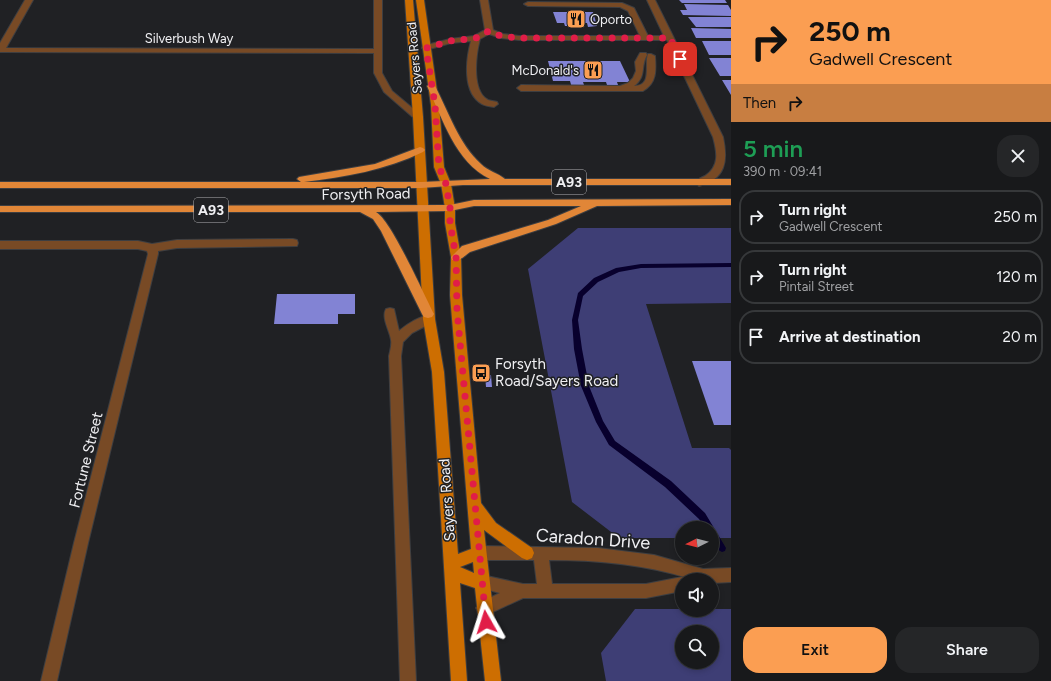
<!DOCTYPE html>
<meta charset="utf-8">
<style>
body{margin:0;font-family:Figtree,sans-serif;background:#252628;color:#f1f3f6;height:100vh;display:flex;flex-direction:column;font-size:15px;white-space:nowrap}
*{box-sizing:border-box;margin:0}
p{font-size:13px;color:#9fa0a3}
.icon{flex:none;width:22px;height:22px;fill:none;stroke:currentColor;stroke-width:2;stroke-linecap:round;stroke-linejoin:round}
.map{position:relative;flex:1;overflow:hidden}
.drawer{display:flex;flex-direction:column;background:#18191b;width:320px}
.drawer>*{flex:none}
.top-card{background:#fb9e52;color:#111;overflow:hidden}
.needle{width:26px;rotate:264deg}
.buttons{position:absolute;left:675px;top:521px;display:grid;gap:8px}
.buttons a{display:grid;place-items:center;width:44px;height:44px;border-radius:50%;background:#18191b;box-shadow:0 2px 6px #0003,0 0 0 1px #36383a;font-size:20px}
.pin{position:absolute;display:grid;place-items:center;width:34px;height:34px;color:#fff;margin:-17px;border-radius:8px;box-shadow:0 2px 6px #0006}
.me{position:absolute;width:44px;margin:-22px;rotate:354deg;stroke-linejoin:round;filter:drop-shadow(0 0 3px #0008)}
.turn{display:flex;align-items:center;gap:14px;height:84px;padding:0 12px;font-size:18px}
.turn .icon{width:52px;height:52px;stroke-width:2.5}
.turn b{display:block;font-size:28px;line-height:34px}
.then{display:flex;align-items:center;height:38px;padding:0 12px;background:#0003;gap:8px;font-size:15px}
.round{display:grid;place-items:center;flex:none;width:42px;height:42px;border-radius:16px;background:#252628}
.summary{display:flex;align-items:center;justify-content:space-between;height:68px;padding:0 12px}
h1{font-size:24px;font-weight:600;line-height:30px;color:#1e9e55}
.cta{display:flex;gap:8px;margin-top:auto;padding:8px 12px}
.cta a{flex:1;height:46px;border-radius:16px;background:#fb9e52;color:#111;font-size:16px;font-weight:600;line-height:46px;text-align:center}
.cta a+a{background:#252628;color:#f1f3f6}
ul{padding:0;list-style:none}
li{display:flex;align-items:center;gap:12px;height:54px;margin:0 8px 6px;padding:0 4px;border:2px solid #36383a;border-radius:16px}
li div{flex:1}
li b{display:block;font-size:15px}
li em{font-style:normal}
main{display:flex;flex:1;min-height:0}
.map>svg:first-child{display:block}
.green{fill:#3e3e75;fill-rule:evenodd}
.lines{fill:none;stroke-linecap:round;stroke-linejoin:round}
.stream{fill:#08002d;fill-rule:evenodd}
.building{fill:#8283d4}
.minor-casing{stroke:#3d3e41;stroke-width:2}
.major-casing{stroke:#3d3e41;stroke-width:2}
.highway-casing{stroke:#3d3e41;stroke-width:2}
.minor{fill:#784a25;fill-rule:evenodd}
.major{fill:#cd6e01;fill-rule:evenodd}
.highway{fill:#e18637;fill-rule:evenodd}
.route{stroke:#e11d48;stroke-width:7;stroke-dasharray:0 12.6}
.labels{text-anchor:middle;stroke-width:3;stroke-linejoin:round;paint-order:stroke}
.far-poi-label{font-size:13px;fill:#f0f0f3;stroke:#202124;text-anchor:start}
.far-street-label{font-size:13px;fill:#f0f0f3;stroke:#202124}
.shield{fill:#202124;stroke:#b2b2b5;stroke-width:1}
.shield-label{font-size:14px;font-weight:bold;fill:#f0f0f3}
.street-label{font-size:15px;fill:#f0f0f3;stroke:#202124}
.poi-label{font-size:15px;fill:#f0f0f3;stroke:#202124;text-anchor:start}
.near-street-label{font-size:18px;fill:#f0f0f3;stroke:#202124}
</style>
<main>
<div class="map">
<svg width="731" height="681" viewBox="0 0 731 681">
<rect width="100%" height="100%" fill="#202124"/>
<path class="green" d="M578 228H731V303L646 304 692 448H729L731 450V538H712V528H682V538H619L572 502 528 269Z
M635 609H731V681H606L601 653ZM682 632H712V662H682Z"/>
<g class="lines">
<path class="stream" d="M731 263V267L641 268 619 272 598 282 583 296 578 320 582 349 589 386 603 421 615 441 671 481 705 513 726 548 725 551 722 552C713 548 712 537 712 528H705L699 519 665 487 609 445 596 422 581 386 574 349 572 320 578 293 594 278 616 268 641 264Z"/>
</g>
<path class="building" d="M679 0H725L727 3H682Z
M684 4 728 5 731 10V16L683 15 680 10H687Z
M553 12H593L597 26 588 27 587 23H573L574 26H565L564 23H557Z
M688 17H731V27H696Z
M691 28 731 29V38H696Z
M702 41H731V55H709Z
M709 58H731V76H720Z
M548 61H620L630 82H617L619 88H608L606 82H583L585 88H572L570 81H553Z
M722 80H731V95Z
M277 294H355V314H338V324H274Z
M692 361H731V425H714Z
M485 375H491L492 387H486Z"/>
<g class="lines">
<g class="minor-casing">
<path id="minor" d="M25 0H33L6 48 374 49V0H382V73L392 91 423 117 418 120 415 119 384 92 374 73V53L0 52V43Z
M480 0H488L493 30 503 34 519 36H640L628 11 620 7 528 6 524 4 528 2 622 3 634 8 648 36H664L647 0H655L723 137C728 161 726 179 699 186L694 183C697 179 701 178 705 176 720 166 717 152 713 137L667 40H519L501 38 489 34 480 39C476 54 471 91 488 100 490 101 494 101 497 102L498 104 494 107C490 106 485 106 482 104 462 93 466 59 471 41L451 43 426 50 422 48 423 46 450 39 474 36 485 30Z
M640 53H646L647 55C640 67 647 76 634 86 653 86 644 65 648 54H651L655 56C656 70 657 83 643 91H521L517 88 521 85 620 86 628 83 633 78 636 71 635 62Z
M293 239 297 240 298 243 297 246 177 248 158 251V254L88 543 57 681H41L74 543 148 254 147 251 138 249H0V241H138L152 244 177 240Z
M390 308 394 309 399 331C406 325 423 313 433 316L435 319 433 322 412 333 403 342 401 356 416 681H400L389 356C390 351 392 345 391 340 390 331 381 318 386 309Z
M479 546 598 548 654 555 703 569 731 568V582L712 583V580H682V591L646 598H523L484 616 479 613 476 608 479 603 500 593 477 587 474 582 477 577 482 575 523 584H537L534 560H479L474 558 472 553 474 548ZM549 560C596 560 643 564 688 578L682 577 646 584H552Z"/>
</g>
<g class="major-casing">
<path id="major" d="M405 0H413L423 117 435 319 444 372 458 554 471 549 450 295 451 257 445 223V208L441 184 434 167 431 105 416 0H424L439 105 444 167 451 184 455 208V223L461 257 462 295 481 503 496 523 532 548 534 553 532 558 527 560 522 558 484 530 501 681H485L475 588 460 583 467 681H451L432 372 423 319 413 117ZM473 562 474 573 460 567Z"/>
</g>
<g class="highway-casing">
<path id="highway" d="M431 83 435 86C449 113 459 144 481 164 488 171 498 173 505 179H731V185H463L421 188H0V182H301L297 179 299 177 375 164 420 147 423 148 425 150 423 152C386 170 345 177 304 182H421L490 179C455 162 443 119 427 86Z
M731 199V205L597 206 556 224 470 252C464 256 460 262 452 260L451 257 462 246 548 220 581 206H474L450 211 376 212C391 220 424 295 434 314L432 317 428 318 424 317 422 314 381 231 373 219 360 212H0V206L450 205 474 200Z"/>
</g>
<use href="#minor" class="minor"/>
<use href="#major" class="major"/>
<use href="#highway" class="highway"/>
</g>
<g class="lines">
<path class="route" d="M486 622 457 310 456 257 450 223V208L446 184 439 167 435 105 426 48 450 41 476 38 489 31 501 36 519 38H670L680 59"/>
</g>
<defs>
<g id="restaurant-square" transform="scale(1)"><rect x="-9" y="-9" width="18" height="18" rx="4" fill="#fb9e52" stroke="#202124"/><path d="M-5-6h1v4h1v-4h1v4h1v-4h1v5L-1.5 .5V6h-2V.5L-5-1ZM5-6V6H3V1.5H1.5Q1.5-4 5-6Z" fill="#111"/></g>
<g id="bus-square" transform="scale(1)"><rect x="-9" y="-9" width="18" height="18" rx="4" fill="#fb9e52" stroke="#202124"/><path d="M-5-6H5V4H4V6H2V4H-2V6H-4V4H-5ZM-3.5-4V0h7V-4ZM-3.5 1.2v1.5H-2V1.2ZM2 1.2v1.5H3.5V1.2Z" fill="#111"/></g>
</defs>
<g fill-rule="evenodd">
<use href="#restaurant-square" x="576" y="19"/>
<use href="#restaurant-square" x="593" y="70"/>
<use href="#bus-square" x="481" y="373"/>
</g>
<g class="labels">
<g class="far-poi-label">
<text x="590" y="24">Oporto</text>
<text x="579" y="75" text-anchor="end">McDonald's</text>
</g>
<g class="far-street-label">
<text x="189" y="43">Silverbush Way</text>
<text transform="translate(414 58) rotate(-95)" y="5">Sayers Road</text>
</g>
<g class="shield">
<rect x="552" y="170" width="34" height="24" rx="3"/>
<rect x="194" y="198" width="34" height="24" rx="3"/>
</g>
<g class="shield-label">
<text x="569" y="187">A93</text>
<text x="211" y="215">A93</text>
</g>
<g class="street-label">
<text transform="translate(366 194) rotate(-1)" y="5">Forsyth Road</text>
<text transform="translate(86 460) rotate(-76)" y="5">Fortune Street</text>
<text transform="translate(447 500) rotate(-94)" y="5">Sayers Road</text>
</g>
<g class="poi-label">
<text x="495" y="369">Forsyth<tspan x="495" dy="17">Road/Sayers Road</tspan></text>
</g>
<g class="near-street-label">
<text transform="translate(593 539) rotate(4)" y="6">Caradon Drive</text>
</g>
</g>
</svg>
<div class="buttons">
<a><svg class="needle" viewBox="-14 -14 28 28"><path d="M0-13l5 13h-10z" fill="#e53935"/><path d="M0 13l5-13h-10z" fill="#9fa0a3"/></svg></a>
<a><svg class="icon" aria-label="sound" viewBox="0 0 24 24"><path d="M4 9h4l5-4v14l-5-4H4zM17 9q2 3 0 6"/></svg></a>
<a><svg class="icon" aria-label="search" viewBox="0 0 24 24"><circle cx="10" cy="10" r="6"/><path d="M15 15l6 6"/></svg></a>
</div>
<div class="pin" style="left:680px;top:59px;background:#d93025"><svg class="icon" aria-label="arrive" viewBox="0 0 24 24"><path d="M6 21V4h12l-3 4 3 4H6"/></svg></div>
<svg class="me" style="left:486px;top:622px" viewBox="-20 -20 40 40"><path d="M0-17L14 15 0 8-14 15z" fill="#e11d48" stroke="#fff" stroke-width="4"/></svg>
</div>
<section class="drawer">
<div class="top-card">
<div class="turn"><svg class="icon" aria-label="right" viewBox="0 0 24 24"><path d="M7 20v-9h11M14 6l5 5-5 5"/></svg><div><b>250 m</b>Gadwell Crescent</div></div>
<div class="then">Then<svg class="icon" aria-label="right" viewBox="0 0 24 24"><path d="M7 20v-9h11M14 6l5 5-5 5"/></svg></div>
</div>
<div class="summary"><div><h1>5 min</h1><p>390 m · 09:41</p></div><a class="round"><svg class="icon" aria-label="close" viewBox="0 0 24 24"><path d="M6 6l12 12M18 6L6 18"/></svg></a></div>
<ul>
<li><svg class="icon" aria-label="right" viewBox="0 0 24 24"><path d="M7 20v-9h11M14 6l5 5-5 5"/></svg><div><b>Turn right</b><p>Gadwell Crescent</p></div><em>250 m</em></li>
<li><svg class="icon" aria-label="right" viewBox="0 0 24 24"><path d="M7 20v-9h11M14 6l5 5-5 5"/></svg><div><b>Turn right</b><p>Pintail Street</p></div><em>120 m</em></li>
<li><svg class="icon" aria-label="arrive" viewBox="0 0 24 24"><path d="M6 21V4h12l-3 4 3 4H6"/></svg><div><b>Arrive at destination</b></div><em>20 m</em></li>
</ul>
<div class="cta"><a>Exit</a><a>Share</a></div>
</section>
</main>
